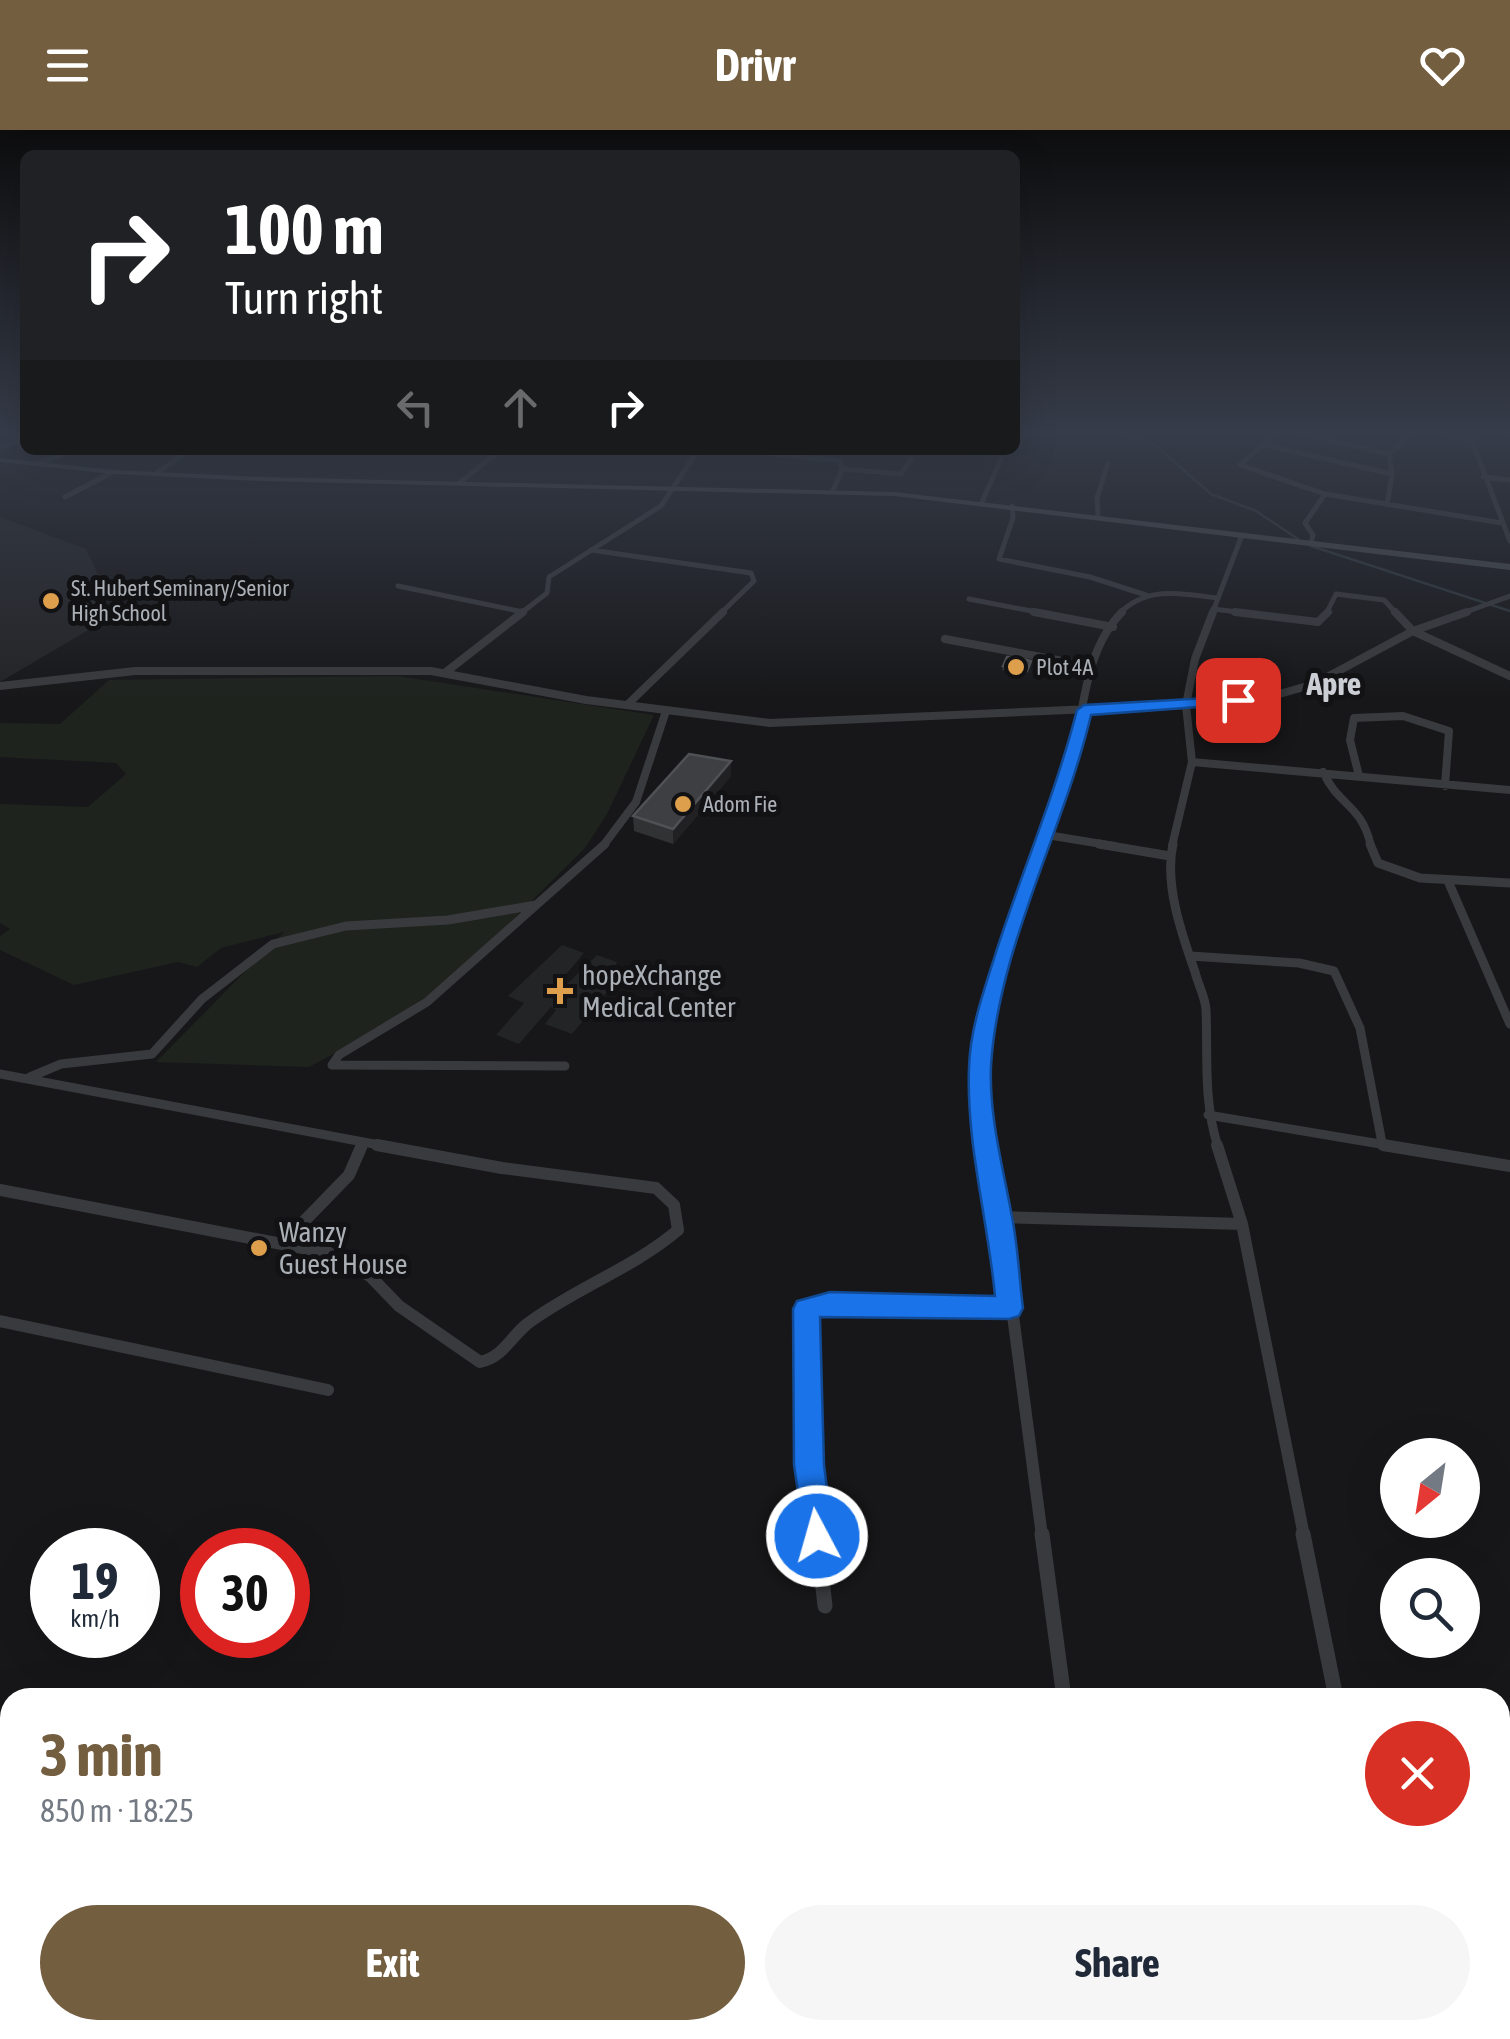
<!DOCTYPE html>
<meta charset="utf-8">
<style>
body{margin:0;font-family:"Asap Condensed",sans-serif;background:#f6f6f7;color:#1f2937;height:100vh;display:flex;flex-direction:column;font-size:38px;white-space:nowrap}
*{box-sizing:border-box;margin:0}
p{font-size:32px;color:#747a83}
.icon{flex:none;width:55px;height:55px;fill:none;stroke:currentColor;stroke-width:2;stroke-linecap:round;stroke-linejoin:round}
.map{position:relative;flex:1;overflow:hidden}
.sheet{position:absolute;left:0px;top:1558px;width:1510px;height:352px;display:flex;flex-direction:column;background:#fff;border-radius:30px 30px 0 0;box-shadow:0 10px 40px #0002}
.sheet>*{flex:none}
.hud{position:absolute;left:20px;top:20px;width:1000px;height:305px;border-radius:15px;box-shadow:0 10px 40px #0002;background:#202124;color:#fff;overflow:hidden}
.needle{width:65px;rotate:210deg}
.fabs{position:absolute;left:1380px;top:1308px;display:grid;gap:20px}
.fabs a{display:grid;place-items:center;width:100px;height:100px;border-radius:50%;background:#fff;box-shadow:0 10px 40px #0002;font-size:50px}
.speed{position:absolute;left:30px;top:1398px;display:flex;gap:20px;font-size:50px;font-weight:700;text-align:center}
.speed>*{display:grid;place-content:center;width:130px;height:130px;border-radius:50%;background:#fff;box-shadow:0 10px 40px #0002;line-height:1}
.speed small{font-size:25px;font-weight:400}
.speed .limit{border:15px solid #d22;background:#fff;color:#111}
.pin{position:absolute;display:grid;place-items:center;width:85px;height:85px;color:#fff;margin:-42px;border-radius:20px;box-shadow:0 5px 15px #0006}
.me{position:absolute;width:110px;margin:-55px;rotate:354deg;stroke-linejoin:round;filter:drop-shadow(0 0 8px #0008)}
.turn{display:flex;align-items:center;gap:35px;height:210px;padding:0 40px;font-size:45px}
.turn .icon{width:130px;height:130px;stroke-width:2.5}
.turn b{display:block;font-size:70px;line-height:85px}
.lanes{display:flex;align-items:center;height:95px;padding:0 40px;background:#0003;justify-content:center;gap:50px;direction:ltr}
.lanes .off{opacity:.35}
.round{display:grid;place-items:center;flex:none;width:105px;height:105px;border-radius:52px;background:#f6f6f7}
.overview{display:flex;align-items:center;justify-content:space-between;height:170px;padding:0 40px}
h1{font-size:60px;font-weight:700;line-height:75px;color:#745e40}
.primary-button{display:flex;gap:20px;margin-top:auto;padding:20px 40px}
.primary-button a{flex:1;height:115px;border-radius:60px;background:#745e40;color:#fff;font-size:40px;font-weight:700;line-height:115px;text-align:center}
.primary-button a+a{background:#f6f6f7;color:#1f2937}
header{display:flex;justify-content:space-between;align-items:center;height:130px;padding:0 40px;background:#745e40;color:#fff;font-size:45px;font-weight:700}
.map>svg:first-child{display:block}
.built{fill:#232426}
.green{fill:#1e231e}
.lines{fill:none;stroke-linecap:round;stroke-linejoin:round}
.stream{stroke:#2f373b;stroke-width:2.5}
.street-far4{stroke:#393a3d;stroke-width:5}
.street-far3{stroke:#393a3d;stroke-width:8}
.street-far2{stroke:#393a3d;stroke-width:9}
.street-far1{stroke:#393a3d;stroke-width:12}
.street{stroke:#393a3d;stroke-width:15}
.secondary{fill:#47494d;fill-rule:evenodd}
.wall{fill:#303234}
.shaded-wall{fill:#212123}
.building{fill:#3d3f42;stroke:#4f5154;stroke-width:2.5}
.route{fill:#1a73e8;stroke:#114b97;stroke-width:2.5}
.poi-dot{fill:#dd9f4b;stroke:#121214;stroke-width:4}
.labels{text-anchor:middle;stroke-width:10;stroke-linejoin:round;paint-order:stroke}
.far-poi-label{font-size:22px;fill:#abb0b7;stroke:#121214;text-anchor:start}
.poi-label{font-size:28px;fill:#abb0b7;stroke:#121214;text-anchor:start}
.far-district-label{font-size:32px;font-weight:bold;fill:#cbced4;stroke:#121214}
</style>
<header><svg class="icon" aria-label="menu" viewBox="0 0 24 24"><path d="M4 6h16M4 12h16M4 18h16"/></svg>Drivr<svg class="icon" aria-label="heart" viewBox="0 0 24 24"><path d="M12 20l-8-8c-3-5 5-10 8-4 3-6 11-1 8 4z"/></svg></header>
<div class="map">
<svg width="1510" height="1909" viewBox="0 0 1510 1909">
<rect width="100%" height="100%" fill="#171719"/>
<path class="built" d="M0 387 86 419 101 451 104 491 0 552Z
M562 815 584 823 558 854 565 856 597 825 617 832 614 838 624 841 572 904 545 894 556 880 551 877 519 914 496 905 524 873 508 866Z"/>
<path class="green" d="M397 546 654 585 607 684 585 718 448 854 373 903 309 937 156 932 284 802 221 818 197 837 178 832 74 855 0 820V806L10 799 0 793V674L88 677 126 644 116 633 0 627V593L60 594 109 550Z"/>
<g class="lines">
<path class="stream" d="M1114 304 1153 313 1211 364 1256 381 1298 409
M1311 416 1510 481"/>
<path class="street-far4" d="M1275 304 1240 335 1325 364 1502 393
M1300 304 1389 324
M1441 304 1472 311
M1476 304 1472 311 1510 411
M1261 314 1392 344
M0 318 25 307
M740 320 840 331 842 339 833 361
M35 334 77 320
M842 339 901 344 911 329
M155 344 190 320
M1483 347 1510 350
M459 353 501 320
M65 367 113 342
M982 372 1001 329
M1387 375 1392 344 1389 324 1412 304
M1012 376 1013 388 999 429 1090 447 1146 465
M1098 386 1097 368 1108 333
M1311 413 1313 405 1305 393 1325 364
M591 420 751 443 754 451 720 484
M398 456 523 482
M969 469 1047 484
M1213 479 1255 484
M520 484 547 463 549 447 661 376 698 320
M1119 484C1146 456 1181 463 1216 468
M1212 484 1242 405
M1326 484 1336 464 1384 470 1397 484
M1460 484 1510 466"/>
<path class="street-far3" d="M1034 482 1113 497
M1235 482 1318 492 1328 482
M1395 482 1413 501 1510 546
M945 509 1090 536
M446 542 523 482
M0 556 135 541H431L586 570 770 593 1186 575 1283 563 1314 554 1413 501 1467 482
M627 575 723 482
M1192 632 1510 660
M1323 642C1339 677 1361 673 1371 716
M1359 646 1350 610 1354 588 1403 586 1449 601 1445 656
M1047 705 1114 716
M603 716 636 672 666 581
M1043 716C1053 690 1064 663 1071 635 1084 584 1083 522 1122 482
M1172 716 1192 632 1186 575 1195 529 1213 482"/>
<path class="street-far2" d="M1099 714 1170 726
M1173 714C1164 754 1182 805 1195 842 1198 854 1205 867 1206 879 1208 927 1203 970 1218 1017
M1370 714 1378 733 1420 748 1510 753
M1448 751 1510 894
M1190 826 1299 833 1334 841 1360 898 1382 1013
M565 936 332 935 339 925 427 872 605 714
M0 944 390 1017
M30 947 61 934 152 924 202 869 273 814 346 796 448 790 536 775
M1208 985 1398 1017
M361 1017 363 1012
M985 1017C968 910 1007 813 1044 714"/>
<path class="street-far1" d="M984 1015 1000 1087 1042 1406
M1217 1015 1242 1094 1304 1406
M1383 1015 1510 1036
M0 1060 329 1123 370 1146 399 1176 480 1232C503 1227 510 1208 527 1194 575 1158 632 1139 678 1100L674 1075 656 1058 502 1038 377 1015
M1000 1087 1242 1094
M282 1114 349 1045 362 1015
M0 1191 328 1260
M817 1406 809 1335 806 1179 830 1173 1009 1177"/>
<path class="street" d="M817 1404 825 1476
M1042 1404 1064 1568
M1303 1404 1336 1568
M1500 1679H1510
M0 1722H10
M1042 1900 1043 1909
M1362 1900 1363 1909
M465 1909 466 1900"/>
<path class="secondary" d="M0 328 113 340 262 347 894 362 1510 434V440L894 366 262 351 113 344 0 332Z"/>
</g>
<path class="wall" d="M1031 535 1026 544 1002 540 1003 536Z
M731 646 673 714 634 701 633 686Z"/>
<path class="shaded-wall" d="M731 631V646L673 714V699Z"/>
<path class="building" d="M1007 527H1016L1031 531 1027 541 1003 536Z
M689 624 731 631 673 699 633 686Z"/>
<linearGradient id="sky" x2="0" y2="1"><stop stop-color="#0d0d0e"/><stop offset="0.53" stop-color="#363c49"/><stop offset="1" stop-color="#363c49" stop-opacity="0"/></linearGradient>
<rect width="1510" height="571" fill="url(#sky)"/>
<path class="route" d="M1244 566 1246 570 1238 574 1091 585C1064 700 998 818 991 936 989 987 1003 1037 1012 1087 1018 1116 1019 1147 1023 1178L1019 1186 1009 1189 820 1187 824 1335 833 1406 828 1417 817 1421 806 1417 794 1335 793 1179 797 1171 830 1162 995 1166C988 1090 966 1014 969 938 970 897 985 858 997 819 1023 739 1056 662 1077 580L1084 575Z"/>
<g class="poi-dot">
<circle cx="51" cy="471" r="10"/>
<circle cx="1016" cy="537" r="10"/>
<circle cx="683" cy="674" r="10"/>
<path d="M555 846h10v10h10v10h-10v10h-10v-10h-10v-10h10z"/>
<circle cx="259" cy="1118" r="10"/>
</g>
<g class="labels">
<g class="far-poi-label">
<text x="71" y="466">St. Hubert Seminary/Senior<tspan x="71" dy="25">High School</tspan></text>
<text x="1036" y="545">Plot 4A</text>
<text x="703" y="682">Adom Fie</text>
</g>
<g class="poi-label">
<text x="582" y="855">hopeXchange<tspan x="582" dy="32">Medical Center</tspan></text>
<text x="279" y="1112">Wanzy<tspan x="279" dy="32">Guest House</tspan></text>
</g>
<g class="far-district-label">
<text x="1334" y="565">Apre</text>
</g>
</g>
</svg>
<div class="fabs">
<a><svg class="needle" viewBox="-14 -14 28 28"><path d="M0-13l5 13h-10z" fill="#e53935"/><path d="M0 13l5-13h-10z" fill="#747a83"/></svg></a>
<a><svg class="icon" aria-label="search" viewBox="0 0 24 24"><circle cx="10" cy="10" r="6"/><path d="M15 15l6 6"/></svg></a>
</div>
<div class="speed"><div>19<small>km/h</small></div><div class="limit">30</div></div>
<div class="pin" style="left:1238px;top:570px;background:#d93025"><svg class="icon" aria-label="arrive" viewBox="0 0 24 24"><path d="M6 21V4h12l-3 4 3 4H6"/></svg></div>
<svg class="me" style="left:817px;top:1406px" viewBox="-20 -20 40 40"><circle r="17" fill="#1a73e8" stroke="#fff" stroke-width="3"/><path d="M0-11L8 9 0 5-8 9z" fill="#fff"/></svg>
<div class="hud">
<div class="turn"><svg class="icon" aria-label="right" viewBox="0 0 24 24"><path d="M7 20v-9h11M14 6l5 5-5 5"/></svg><div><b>100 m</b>Turn right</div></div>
<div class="lanes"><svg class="icon off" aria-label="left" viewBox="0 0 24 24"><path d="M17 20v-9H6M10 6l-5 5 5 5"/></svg><svg class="icon off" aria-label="ahead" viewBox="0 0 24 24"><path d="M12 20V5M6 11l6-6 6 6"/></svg><svg class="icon" aria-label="right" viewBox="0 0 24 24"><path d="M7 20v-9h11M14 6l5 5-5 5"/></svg></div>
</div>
<section class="sheet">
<div class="overview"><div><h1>3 min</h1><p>850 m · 18:25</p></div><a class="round" style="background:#d93025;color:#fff"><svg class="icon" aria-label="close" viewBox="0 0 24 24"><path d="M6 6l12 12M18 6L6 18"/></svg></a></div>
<div class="primary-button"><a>Exit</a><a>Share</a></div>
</section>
</div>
